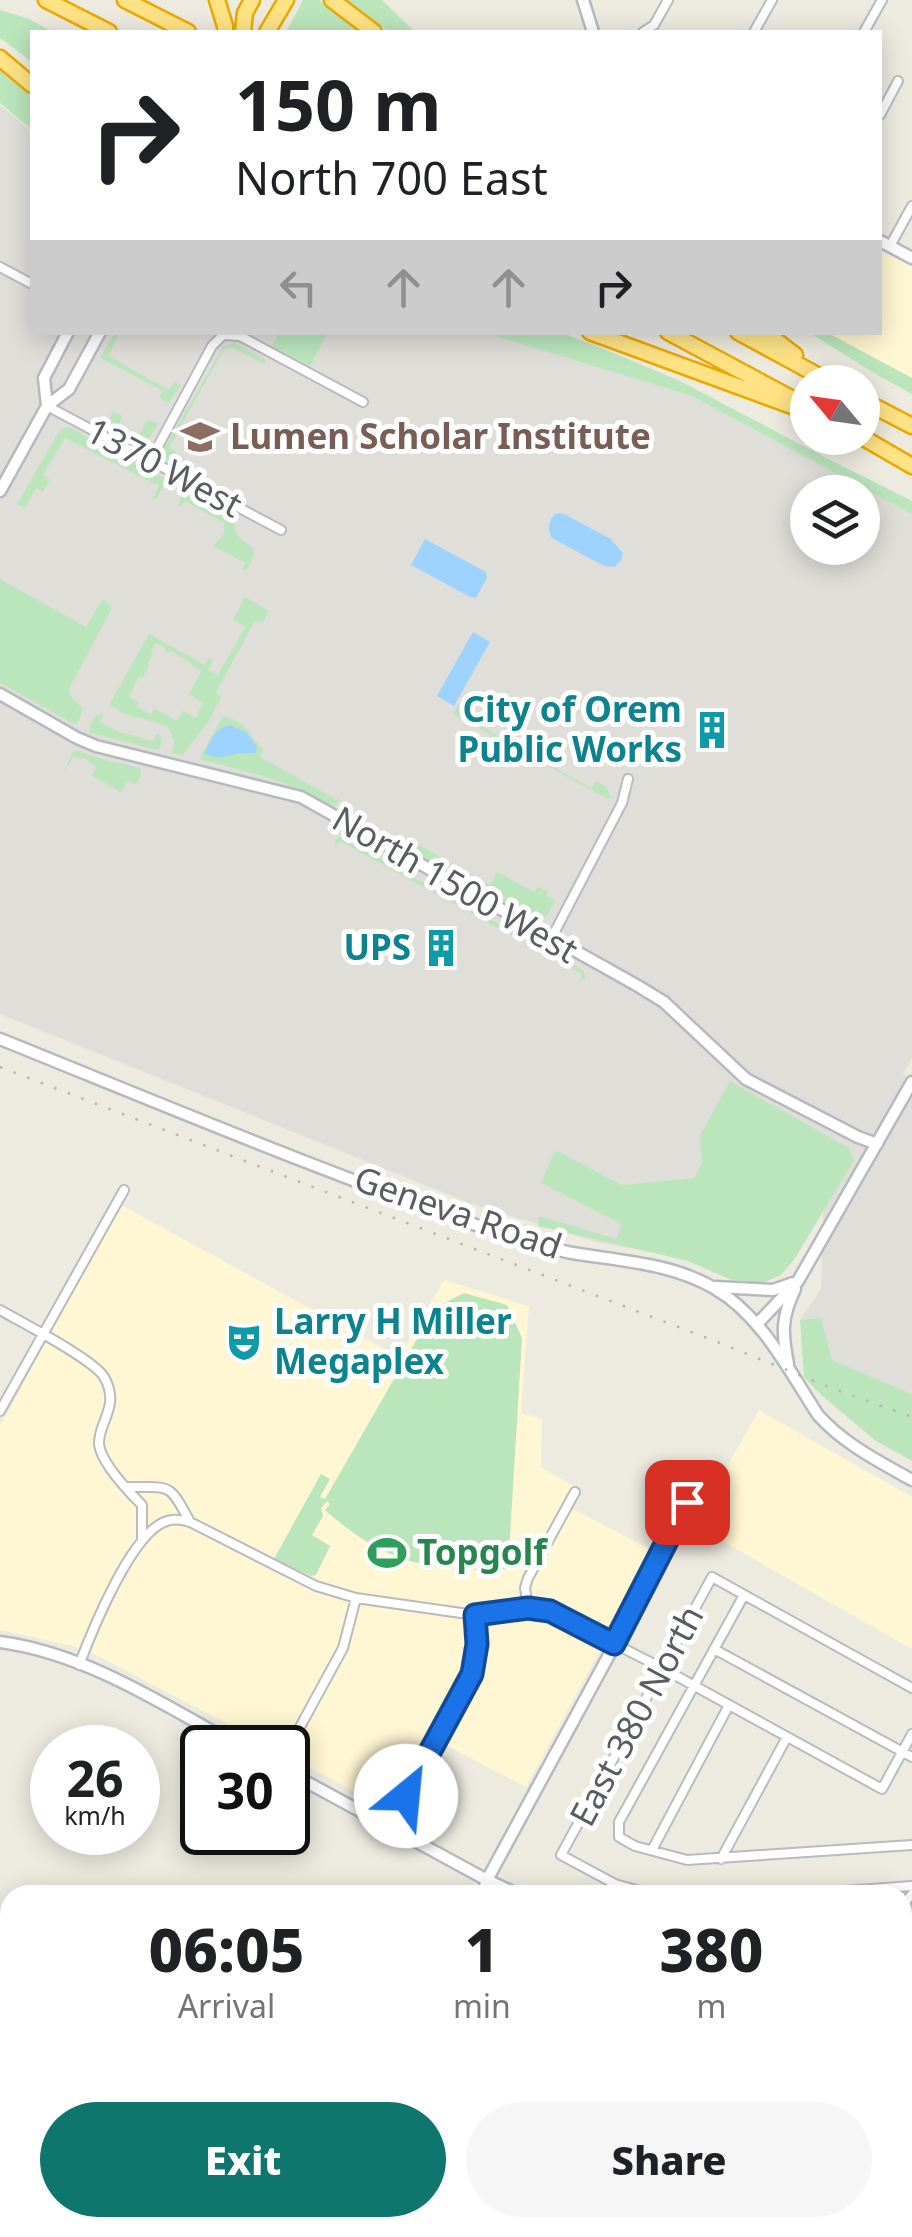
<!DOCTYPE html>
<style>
body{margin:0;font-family:"Noto Sans",sans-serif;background:#f6f6f6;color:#202124;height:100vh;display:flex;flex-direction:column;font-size:38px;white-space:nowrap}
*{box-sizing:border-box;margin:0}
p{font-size:32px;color:#757577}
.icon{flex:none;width:55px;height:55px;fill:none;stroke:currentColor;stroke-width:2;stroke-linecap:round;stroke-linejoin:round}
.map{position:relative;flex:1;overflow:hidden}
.details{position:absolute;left:0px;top:1885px;width:912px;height:352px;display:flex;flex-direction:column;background:#fff;border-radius:30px 30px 0 0;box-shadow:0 5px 25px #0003}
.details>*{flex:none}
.top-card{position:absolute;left:30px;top:30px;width:852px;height:305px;border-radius:0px;box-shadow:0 5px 25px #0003;background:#fff;color:#202124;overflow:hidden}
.needle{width:65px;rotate:299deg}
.fabs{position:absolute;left:790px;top:365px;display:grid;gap:20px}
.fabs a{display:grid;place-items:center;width:90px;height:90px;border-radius:50%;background:#fff;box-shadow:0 5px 25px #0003;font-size:50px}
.speed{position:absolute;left:30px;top:1725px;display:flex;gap:20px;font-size:50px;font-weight:700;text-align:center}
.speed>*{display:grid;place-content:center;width:130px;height:130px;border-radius:50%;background:#fff;box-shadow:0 5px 25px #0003;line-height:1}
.speed small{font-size:25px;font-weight:400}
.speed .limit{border:5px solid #111;border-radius:15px;background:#fff;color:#111}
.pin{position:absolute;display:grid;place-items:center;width:85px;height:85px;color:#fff;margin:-42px;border-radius:20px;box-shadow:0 5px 15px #0006}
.me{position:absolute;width:110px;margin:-55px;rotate:28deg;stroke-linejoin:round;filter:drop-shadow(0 0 8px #0008)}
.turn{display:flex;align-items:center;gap:35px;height:210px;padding:0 40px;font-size:45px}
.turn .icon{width:130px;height:130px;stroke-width:2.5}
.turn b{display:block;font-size:70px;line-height:85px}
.lanes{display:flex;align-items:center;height:95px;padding:0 40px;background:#0003;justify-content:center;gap:50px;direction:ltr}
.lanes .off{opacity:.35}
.eta{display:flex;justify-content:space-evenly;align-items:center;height:170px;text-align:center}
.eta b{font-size:60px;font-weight:800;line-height:70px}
.button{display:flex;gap:20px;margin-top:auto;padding:20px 40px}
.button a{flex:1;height:115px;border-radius:60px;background:#0f766e;color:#fff;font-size:40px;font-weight:800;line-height:115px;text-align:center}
.button a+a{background:#f6f6f6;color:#202124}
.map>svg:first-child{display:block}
.commercial{fill:#fff6d3}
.industrial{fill:#e0ded8;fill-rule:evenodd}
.green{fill:#bbe6bc;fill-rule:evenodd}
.water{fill:#9ed3ff}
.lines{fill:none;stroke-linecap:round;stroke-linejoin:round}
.street-casing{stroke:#b8bbc0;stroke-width:12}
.secondary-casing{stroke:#b6bac0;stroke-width:15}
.highway-casing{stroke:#eda800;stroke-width:19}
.street{stroke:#fff;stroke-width:8}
.secondary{stroke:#fff;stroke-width:10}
.highway{stroke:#ffe385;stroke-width:14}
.rail{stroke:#b4b5b5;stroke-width:2.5;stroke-dasharray:2.5 12;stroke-linecap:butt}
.route-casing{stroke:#114b97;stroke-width:25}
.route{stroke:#1a73e8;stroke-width:18}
.labels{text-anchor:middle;stroke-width:10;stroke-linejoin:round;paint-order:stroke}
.education-label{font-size:35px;font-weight:bold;fill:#785e54;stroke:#fff;text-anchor:start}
.street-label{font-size:35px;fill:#595d62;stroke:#fff}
.culture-label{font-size:35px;font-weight:bold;fill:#0d838f;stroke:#fff;text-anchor:end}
.leisure-label{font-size:35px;font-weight:bold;fill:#27864d;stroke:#fff;text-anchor:start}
</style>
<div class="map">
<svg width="912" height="2237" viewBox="0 0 912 2237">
<rect width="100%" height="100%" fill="#edebe0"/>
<path class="commercial" d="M880 250 912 267V378L828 333 880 332Z
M121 1205 399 1357 444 1280 529 1306 521 1413 542 1419 541 1467 582 1491 573 1509 654 1551 526 1787 430 1737 394 1803 388 1807 381 1806 288 1756V1748L271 1747 98 1656 73 1646 0 1630V1426Z
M759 1410 912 1497V1649L694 1525Z"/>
<path class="industrial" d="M0 105 32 132V332L501 333 693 389 912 508V1058L903 1074 912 1080V1417L910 1393 831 1360 821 1318 800 1320 821 1289 824 1182 676 1256 600 1243 472 1204 0 1014ZM808 492H862V548H808Z"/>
<path class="green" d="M303 0H319L361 32H286Z
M345 0H382L415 32H389Z
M0 10 27 18 53 32H32V62L0 38Z
M0 70 32 97V130L0 103Z
M115 333H120L108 356 169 390 175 382 181 385 169 403 159 398 163 391 100 358Z
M279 333V332L328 333 310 366 272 346Z
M486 333H562L592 344 680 381 828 459 912 501V514L692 396Z
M810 333H828L912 378V394L877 375Z
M234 343 266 360 264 364 232 347 224 349 169 447 176 452 173 459 203 475 201 478 164 459 162 452 223 347Z
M113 411 122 416 119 424 139 435 148 419 158 424 145 445 139 444 106 424Z
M64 428H71L167 480 156 500 153 498 159 486 65 438 43 475 50 480 43 492 36 488 25 508 17 504 58 433Z
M187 491 235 518C234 541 241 536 254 550L253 558 246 571 242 569 245 563 213 546 225 532 223 528 225 523 185 501 181 506H178L183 492Z
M0 579 86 627 102 599 111 605V610L69 689 70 695 83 709 79 720 74 724 0 683Z
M245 597 269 611 262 623 255 621 216 692 221 697 209 721 182 755 172 753 174 740 167 726 126 714 109 705 149 634 205 665 209 658 213 660 208 670 218 675 245 627 233 619ZM156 643 166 648 165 650 169 653 171 651 191 663V665L201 671 189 694 203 703 196 718 183 711 177 721 156 709V705L151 714 137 707 139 702 129 697 139 676 143 677 149 665 148 664 153 653 151 651Z
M464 702 470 706 465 717 591 788 596 781 607 787 611 798H606L453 714 459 703Z
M102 714H104L100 722 119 732 154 741 156 734H159C163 740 162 744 158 750L90 733 89 728 96 715Z
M227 716 243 725 263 750 260 757 337 800 343 793 334 807C287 780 253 773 201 760L200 757 221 719Z
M77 750 95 757 140 768 141 774 136 785 128 781 121 792 92 776 96 767 83 757 81 759 74 756 64 772 73 752Z
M340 837 584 971 585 979 580 982 582 974 340 841 335 847 336 839Z
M405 837 490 885 497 872 534 892 538 887 547 891V896L556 900 546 917 536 920 409 848 410 845 403 841Z
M730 1081 849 1148 854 1160 794 1260 781 1275 765 1282 743 1285 688 1261 538 1226 539 1216 617 1239 621 1224 541 1183 555 1150 622 1185 694 1178 702 1163 700 1135Z
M464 1293 507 1305 522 1338 508 1569C431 1573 384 1563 325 1510L330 1504 327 1501 321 1508 323 1516 312 1535 330 1546 316 1575 311 1576 274 1559 321 1474 330 1479 320 1497 325 1499 429 1318 440 1305Z
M821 1318 832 1360 912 1394V1461L876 1441 821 1395 804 1377 800 1320Z
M0 1943 10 1948V2074L0 2069Z"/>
<path class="water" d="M562 513 611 539 623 553 621 560 615 567 604 566 552 538C547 528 548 523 555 514Z
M425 539 486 572 487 578 476 598 470 597 411 565Z
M473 632 490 642 454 706 437 696Z
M230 725 246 732 257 746 256 753 236 754 219 758 204 754C211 741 214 728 230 725Z"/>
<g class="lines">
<g class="street-casing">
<path id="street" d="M643 32 654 25 668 0
M754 32 772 0
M864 32 882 0
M880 115 898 81
M890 246 912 206
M0 267 32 284
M47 406 281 530
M150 461 212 346 223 335 240 336 363 402
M551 939 622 803 628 779
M0 1310C21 1322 93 1359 104 1377 121 1406 98 1422 99 1444 101 1463 129 1492 142 1505V1540
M0 1411 124 1190
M128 1487C171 1488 168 1481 190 1522
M744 1595 619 1822V1837L635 1846 687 1860 912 1845
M528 1608 525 1588 528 1578 575 1492
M714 1649 912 1757
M79 1665C92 1631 132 1531 167 1521 175 1518 183 1520 190 1522L316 1586 356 1598 475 1615 528 1608 550 1611 662 1668 882 1789 912 1734
M288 1749 343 1648 356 1598
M390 1827 472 1673 477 1643 475 1615
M652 1850 729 1705
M721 1859 787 1737
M479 1895 487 1880
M654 1895 615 1884 561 1855 712 1577 912 1688
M789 1895 912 1886
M902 1966 906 1901 912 1894
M902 1972 912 1973
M902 2002 912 2001
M902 2063 911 2068 912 2073
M902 2106 912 2086
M902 2198 912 2203
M280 2228 298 2232 300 2228
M625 2237 630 2228
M770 2237 773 2228
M891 2237 893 2228"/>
</g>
<g class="secondary-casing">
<path id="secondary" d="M583 0 593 32
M880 241 912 258
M47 406 44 378 68 332
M0 491 47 406 69 389 100 332
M0 694 77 738 96 746 301 797 638 986 664 1002 746 1079 858 1137 877 1144
M0 1039C166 1106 332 1176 502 1234 523 1241 545 1247 567 1252 617 1261 669 1262 714 1288 762 1316 788 1369 818 1415 844 1444 878 1461 912 1480
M716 1287 773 1290 793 1283
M758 1323 798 1281 912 1082
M788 1364C782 1333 781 1318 795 1289
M0 1642C88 1654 166 1706 242 1748
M288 1772 487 1880 519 1895
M487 1880 615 1644 687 1502
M902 1941 912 1943"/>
</g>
<g class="highway-casing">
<path id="highway" d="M46 0 109 32
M125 0 188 32
M217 0 225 26V32
M332 0 374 32
M243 32 245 13 252 0
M267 32 286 0
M0 58 32 85
M590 332 808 412
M668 332 791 398
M738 332 830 382
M765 332 795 355
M862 400 912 426
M862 437 912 466"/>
</g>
<use href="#street" class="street"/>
<use href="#secondary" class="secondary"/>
<use href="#highway" class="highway"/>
<path class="rail" d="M0 1067 720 1343 834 1389 912 1417"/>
</g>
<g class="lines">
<g class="route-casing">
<path id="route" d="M406 1796 472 1674 477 1644 475 1615 528 1608 550 1611 614 1644 687 1502"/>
</g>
<use href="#route" class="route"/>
</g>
<defs>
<g id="school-bare" transform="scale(3)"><path d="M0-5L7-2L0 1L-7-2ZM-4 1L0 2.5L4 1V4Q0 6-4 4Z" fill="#8d6e63" stroke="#fff" stroke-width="2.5" paint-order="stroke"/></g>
<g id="building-bare" transform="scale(3)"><path d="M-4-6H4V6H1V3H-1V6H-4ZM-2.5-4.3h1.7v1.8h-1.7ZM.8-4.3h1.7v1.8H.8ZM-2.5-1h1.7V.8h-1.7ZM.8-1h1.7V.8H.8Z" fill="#0f9aa8" stroke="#fff" stroke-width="2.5" paint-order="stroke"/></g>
<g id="theatre-bare" transform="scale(3)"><path d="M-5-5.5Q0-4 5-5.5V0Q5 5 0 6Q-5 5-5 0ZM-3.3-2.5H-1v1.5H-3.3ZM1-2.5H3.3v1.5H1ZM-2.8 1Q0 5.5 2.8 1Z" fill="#0f9aa8" stroke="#fff" stroke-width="2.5" paint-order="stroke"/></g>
<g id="stadium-bare" transform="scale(3)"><path d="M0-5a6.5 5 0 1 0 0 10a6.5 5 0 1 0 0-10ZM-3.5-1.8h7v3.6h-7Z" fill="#2e9e5b" stroke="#fff" stroke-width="2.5" paint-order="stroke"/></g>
</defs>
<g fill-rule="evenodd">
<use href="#school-bare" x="200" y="437"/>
<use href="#building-bare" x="712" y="730"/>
<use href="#building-bare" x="441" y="948"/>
<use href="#theatre-bare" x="244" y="1342"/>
<use href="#stadium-bare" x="387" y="1553"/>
</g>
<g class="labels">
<g class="education-label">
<text x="230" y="449">Lumen Scholar Institute</text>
</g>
<g class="street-label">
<text transform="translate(164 468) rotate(28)" y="12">1370 West</text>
<text transform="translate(455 885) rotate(30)" y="12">North 1500 West</text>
<text transform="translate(458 1213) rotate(19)" y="12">Geneva Road</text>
<text transform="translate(637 1716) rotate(-62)" y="12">East 380 North</text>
</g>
<g class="culture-label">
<text x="682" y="722">City of Orem<tspan x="682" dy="40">Public Works</tspan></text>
<text x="411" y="960">UPS</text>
<text x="274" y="1334" text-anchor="start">Larry H Miller<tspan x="274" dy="40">Megaplex</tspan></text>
</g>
<g class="leisure-label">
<text x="417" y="1565">Topgolf</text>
</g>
</g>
</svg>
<div class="fabs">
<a><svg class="needle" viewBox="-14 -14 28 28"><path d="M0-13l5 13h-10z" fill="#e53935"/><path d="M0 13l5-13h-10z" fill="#757577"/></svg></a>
<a><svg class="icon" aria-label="layers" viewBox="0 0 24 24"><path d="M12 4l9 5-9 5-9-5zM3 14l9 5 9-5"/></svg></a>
</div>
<div class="speed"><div>26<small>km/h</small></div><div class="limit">30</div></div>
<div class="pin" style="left:687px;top:1502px;background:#d93025"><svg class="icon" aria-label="arrive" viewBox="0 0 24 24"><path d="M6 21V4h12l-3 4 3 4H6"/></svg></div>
<svg class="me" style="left:406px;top:1796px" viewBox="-20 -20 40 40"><circle r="19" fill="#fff"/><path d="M0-13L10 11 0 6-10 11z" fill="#1a73e8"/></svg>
<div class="top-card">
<div class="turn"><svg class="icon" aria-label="right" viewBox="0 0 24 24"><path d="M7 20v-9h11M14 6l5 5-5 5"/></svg><div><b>150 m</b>North 700 East</div></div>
<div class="lanes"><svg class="icon off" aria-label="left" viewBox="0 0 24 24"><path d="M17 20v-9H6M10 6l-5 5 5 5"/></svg><svg class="icon off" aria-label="ahead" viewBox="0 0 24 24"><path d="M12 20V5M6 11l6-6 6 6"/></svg><svg class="icon off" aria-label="ahead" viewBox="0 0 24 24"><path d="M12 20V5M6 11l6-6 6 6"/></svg><svg class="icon" aria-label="right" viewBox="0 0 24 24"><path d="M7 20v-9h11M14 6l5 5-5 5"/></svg></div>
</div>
<section class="details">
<div class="eta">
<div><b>06:05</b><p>Arrival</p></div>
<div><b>1</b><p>min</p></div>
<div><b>380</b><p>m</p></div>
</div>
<div class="button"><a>Exit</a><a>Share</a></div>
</section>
</div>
